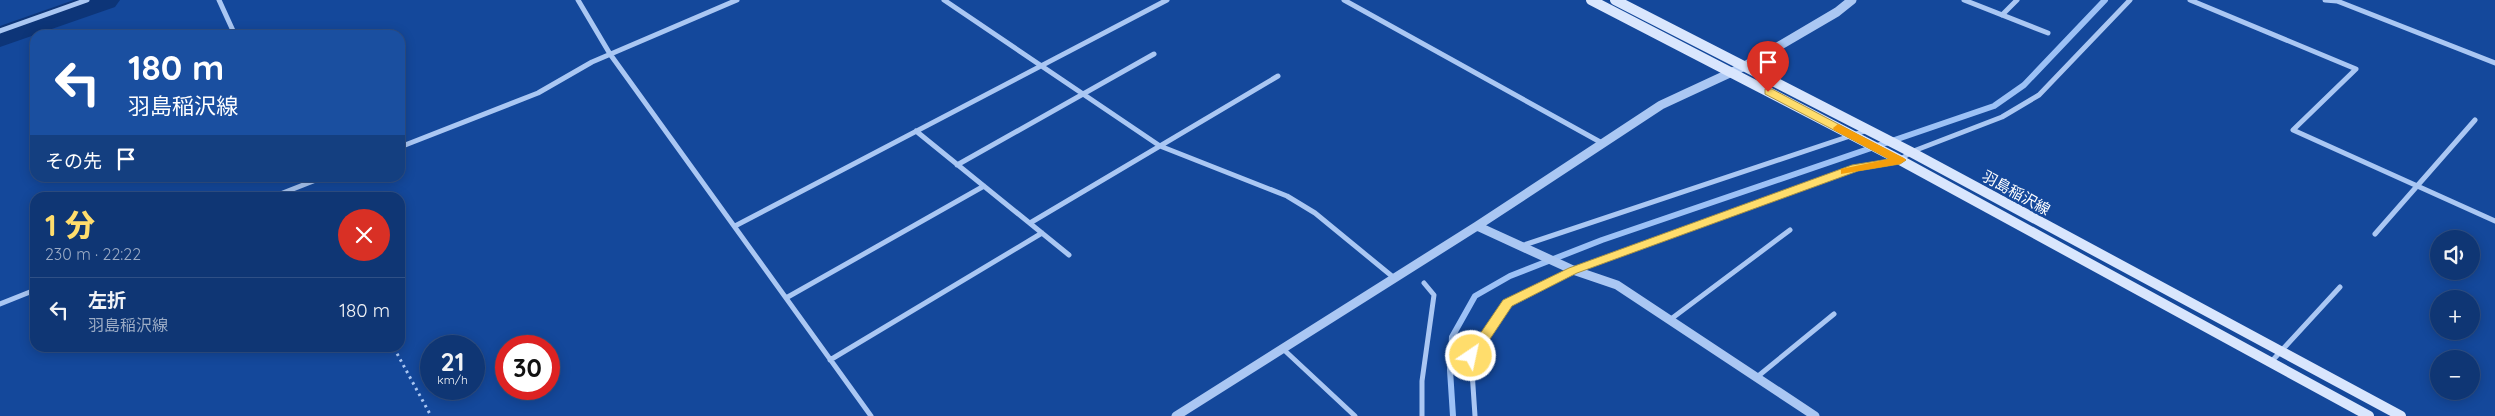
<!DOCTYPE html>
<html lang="ja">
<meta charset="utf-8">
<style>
body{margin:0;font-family:Quicksand,"Noto Sans JP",sans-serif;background:#183e79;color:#f1f3f6;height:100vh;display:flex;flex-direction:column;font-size:19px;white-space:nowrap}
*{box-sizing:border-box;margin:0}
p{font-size:16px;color:#9babc5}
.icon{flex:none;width:28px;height:28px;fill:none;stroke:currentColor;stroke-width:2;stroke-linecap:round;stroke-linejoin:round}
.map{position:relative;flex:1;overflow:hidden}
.side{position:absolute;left:30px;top:192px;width:375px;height:160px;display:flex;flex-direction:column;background:#0f3674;border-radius:15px;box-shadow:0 2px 12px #0003,0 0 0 1px #2f5086}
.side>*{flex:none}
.guide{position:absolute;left:30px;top:30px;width:375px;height:152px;border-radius:15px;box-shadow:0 2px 12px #0003,0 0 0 1px #2f5086;background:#1a4fa0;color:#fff;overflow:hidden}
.fabs{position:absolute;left:2430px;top:230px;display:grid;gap:10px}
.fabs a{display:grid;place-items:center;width:50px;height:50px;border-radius:50%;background:#0f3674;box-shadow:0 2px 12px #0003,0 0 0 1px #2f5086;font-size:25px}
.speed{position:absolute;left:420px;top:335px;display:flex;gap:10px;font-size:25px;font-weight:700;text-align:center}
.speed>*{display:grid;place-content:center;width:65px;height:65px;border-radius:50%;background:#0f3674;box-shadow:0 2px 12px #0003,0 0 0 1px #2f5086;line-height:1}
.speed small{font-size:12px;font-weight:400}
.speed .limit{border:8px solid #d22;background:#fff;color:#111}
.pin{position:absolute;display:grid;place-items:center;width:42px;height:42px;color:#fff;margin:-51px -21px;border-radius:50% 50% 50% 0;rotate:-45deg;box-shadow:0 0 5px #0007}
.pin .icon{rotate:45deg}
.me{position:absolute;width:55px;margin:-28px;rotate:34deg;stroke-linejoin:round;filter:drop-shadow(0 0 4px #0008)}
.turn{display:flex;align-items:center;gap:18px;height:105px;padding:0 15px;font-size:22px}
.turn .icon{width:65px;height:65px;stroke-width:2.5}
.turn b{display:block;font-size:35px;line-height:42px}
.then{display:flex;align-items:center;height:48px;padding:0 15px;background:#0003;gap:10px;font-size:19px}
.round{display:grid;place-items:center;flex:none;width:52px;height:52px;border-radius:26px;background:#183e79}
.overview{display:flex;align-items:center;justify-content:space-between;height:85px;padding:0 15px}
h1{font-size:30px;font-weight:800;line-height:38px;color:#ffdd6c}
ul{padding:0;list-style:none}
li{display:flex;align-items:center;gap:15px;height:65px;padding:0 15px;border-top:1px solid #2f5086}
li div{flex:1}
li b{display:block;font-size:19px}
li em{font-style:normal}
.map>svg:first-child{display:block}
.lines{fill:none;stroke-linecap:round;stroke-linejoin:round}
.stream{stroke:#9cc1f6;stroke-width:6}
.river{fill:#0d3578;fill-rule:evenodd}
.path{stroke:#aac7f3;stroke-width:3;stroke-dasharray:2.5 4;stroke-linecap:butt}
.minor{stroke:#aac7f3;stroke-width:5}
.tertiary{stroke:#aac7f3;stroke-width:9}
.secondary{stroke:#d9e6fd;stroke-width:10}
.route{fill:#ffdd6c;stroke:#a69046}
.slow{fill:#f59e0b}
.labels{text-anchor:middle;stroke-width:5;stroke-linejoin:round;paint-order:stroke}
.street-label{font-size:15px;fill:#fff;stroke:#14489b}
</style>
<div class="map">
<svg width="2495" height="416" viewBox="0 0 2495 416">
<rect width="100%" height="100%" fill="#14489b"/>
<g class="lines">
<path class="stream" d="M1453 416 1450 370 1452 337 1475 296 1510 276 1602 240 1994 106 2024 85 2105 0"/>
<path class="river" d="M74 0H120L115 7 0 47V26Z"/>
<path class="path" d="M394 348 431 416"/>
<path class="minor" d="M219 0 235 35
M578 0 610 54 871 416
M944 0 1160 146 1287 196 1315 213 1393 277
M1344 0 1602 143
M1964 0 2048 33
M2190 0 2356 69 2293 130 2495 221
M2325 0 2337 1 2495 63
M2002 15 2017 0
M0 31 87 0
M916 131 1069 255
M400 147 538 93 592 62 737 0
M957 165 1154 54
M270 198 321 178
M1030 223 1278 76
M735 226 1167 0
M2375 234 2475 120
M1521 246 1868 130
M786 298 984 186
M0 304 35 290
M1671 319 1790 230
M1282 348 1355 416
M830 360 1042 233
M2271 362 2340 287
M1757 377 1834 314
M1422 416V381L1434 295 1424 283
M1475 416 1471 356 1507 303 1573 270 1856 167 1900 160 1911 152 2002 117 2039 95 2130 0"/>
<path class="tertiary" d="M1477 226 1573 270 1617 285 1815 416
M1176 416 1477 226 1661 105 1745 66 1837 12 1852 0"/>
<path class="secondary" d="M1591 0 1900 160 2369 416
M1615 0 1911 152 2401 416"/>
</g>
<path class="route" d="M1765 89H1772L1906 160 1900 164 1858 171 1577 273 1512 306 1476 360H1467L1465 356 1467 353 1503 300 1569 268 1852 165 1889 159 1765 94Z"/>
<path class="slow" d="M1838 124 1904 158 1906 160 1900 164 1841 174V169L1889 159 1834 130 1833 128Z"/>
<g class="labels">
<g class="street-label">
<text transform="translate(2016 193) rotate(29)" y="5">羽島稲沢線</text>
</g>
</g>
</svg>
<div class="fabs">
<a><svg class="icon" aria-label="sound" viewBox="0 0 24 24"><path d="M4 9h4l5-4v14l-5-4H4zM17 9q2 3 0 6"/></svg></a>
<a>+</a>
<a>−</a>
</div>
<div class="speed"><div>21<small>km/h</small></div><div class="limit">30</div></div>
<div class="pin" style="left:1768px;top:92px;background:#d93025"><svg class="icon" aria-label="arrive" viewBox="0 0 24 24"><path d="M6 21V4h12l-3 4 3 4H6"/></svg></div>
<svg class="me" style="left:1471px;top:356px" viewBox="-20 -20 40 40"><circle r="17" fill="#ffdd6c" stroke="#fff" stroke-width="3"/><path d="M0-11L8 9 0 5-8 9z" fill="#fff"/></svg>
<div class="guide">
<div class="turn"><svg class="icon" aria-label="left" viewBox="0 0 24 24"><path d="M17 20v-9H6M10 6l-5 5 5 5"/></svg><div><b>180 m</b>羽島稲沢線</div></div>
<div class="then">その先<svg class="icon" aria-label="arrive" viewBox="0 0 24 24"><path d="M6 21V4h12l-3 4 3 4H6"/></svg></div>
</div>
<section class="side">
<div class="overview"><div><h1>1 分</h1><p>230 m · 22:22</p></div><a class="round" style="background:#d93025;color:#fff"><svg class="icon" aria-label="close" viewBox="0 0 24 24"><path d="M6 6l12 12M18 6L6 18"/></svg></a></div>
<ul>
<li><svg class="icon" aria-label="left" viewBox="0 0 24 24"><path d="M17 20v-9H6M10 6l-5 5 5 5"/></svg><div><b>左折</b><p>羽島稲沢線</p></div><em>180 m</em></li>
</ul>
</section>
</div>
